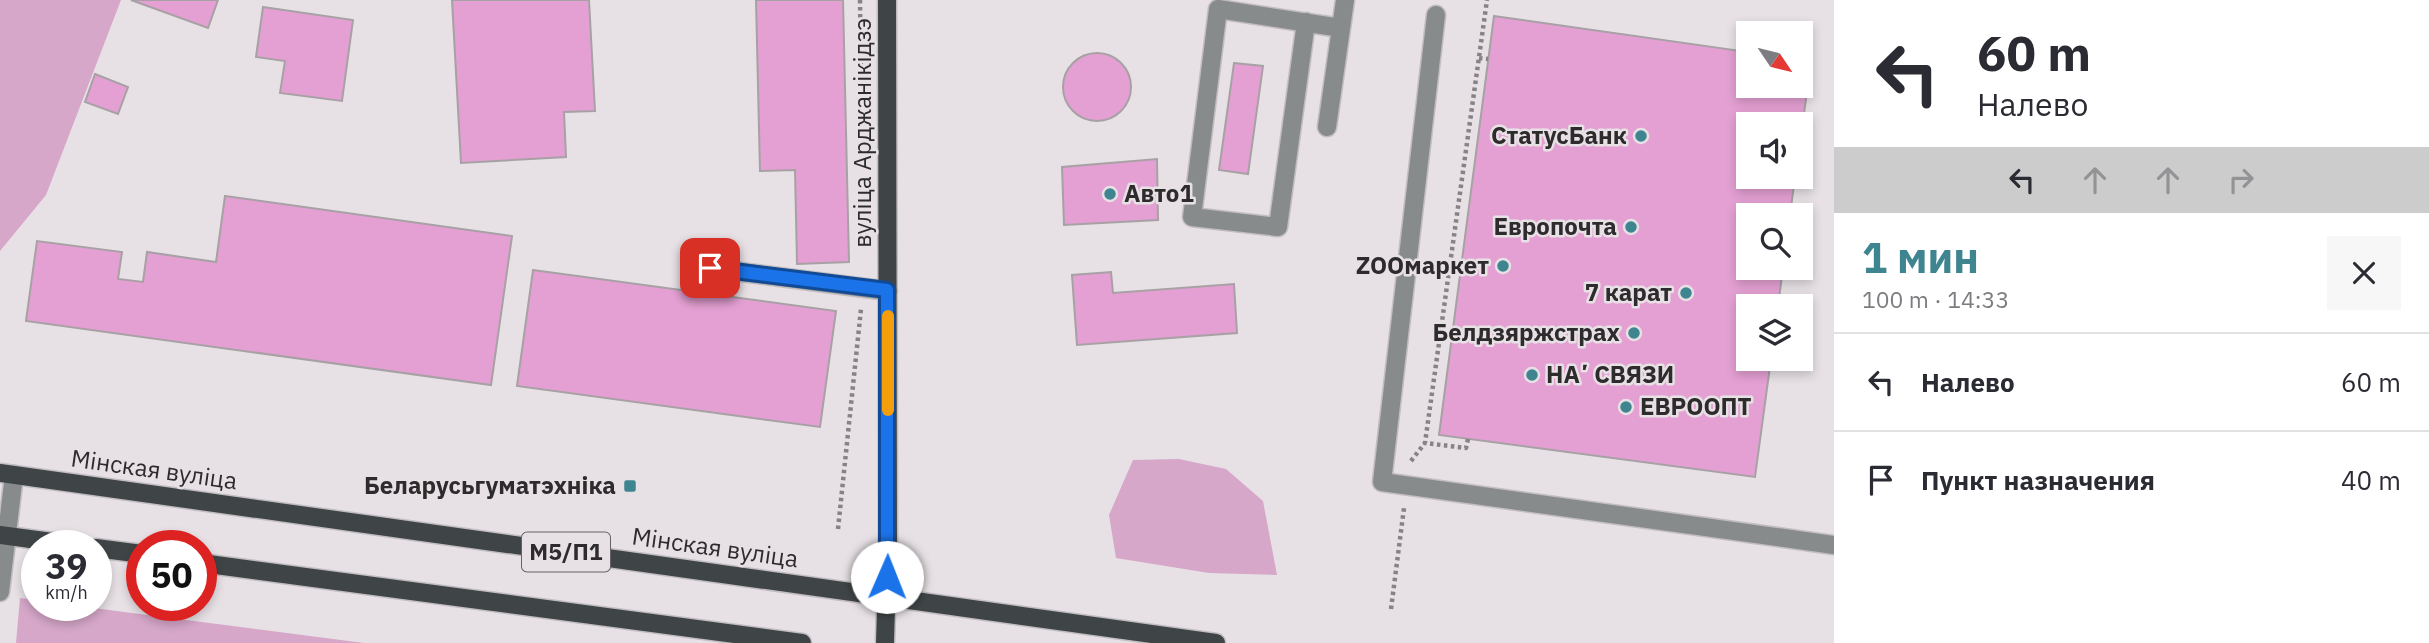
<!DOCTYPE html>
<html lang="ru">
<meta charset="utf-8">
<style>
body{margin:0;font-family:"IBM Plex Sans",sans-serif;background:#f7f7f7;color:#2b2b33;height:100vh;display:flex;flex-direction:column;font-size:26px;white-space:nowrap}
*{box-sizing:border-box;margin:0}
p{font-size:23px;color:#7c7c81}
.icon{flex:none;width:38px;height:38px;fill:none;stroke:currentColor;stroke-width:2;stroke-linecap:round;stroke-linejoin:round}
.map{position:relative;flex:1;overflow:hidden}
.side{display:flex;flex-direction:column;background:#fff;width:595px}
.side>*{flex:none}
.top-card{background:#fff;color:#2b2b33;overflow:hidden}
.needle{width:46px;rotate:125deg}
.tools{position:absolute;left:1736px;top:21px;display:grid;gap:14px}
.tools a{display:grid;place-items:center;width:77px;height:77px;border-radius:0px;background:#fff;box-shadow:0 4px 10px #0003;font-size:35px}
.speed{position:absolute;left:21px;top:530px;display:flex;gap:14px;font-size:35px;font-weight:700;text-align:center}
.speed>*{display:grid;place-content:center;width:91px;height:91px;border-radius:50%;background:#fff;box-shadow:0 4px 10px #0003;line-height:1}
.speed small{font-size:18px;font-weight:400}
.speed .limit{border:10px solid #d22;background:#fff;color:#111}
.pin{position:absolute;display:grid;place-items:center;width:60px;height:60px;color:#fff;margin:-30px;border-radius:14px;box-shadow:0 4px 10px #0006}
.me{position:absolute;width:77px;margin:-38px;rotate:1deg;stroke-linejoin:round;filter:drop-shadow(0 0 5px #0008)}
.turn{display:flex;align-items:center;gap:24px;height:147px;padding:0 28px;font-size:32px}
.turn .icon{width:91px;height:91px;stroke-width:2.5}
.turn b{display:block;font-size:49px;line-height:60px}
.lanes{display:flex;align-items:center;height:66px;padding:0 28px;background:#0003;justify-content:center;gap:35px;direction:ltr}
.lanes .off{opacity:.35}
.round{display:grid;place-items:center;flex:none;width:74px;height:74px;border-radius:0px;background:#f7f7f7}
.overview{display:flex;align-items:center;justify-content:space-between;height:119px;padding:0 28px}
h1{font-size:42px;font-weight:800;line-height:52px;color:#3f8590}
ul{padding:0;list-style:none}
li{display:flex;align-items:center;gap:21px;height:98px;padding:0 28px;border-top:2px solid #e1e1e2}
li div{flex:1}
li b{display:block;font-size:26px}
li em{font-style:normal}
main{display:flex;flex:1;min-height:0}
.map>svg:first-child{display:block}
.green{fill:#d6a7c9}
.building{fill:#e4a0d3;stroke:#a7a1a5;stroke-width:2}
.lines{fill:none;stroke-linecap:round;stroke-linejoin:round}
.minor-casing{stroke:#c2bdc0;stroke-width:21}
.major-casing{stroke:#c2bdc0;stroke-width:21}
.path{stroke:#878285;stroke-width:4.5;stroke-dasharray:3.5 3.5;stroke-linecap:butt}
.minor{stroke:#888b8c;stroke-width:18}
.major{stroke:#3f4546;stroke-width:18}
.route-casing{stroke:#114b97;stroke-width:18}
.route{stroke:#1a73e8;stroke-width:12}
.slow{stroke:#f59e0b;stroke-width:12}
.poi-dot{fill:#3f8590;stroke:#e7e1e5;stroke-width:2.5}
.labels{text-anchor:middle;stroke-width:5;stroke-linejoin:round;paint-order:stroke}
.shield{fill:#e7e1e5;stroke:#666264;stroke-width:2}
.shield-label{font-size:23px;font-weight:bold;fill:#2e2b2d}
.street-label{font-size:24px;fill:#2e2b2d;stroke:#e7e1e5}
.poi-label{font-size:24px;font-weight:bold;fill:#2e2b2d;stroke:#e7e1e5;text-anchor:end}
</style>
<main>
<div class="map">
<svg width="1834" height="643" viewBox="0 0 1834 643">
<rect width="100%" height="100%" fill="#e7e1e5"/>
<path class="green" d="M0 0H121L46 195 0 251Z
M1179 459 1226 469 1263 501 1277 575 1209 573 1116 558 1109 515 1133 460Z
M20 598 37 600V606H78L364 643H16Z"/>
<path class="building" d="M131 0H218L208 28Z
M452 0H589L595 111 564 112 566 157 461 163Z
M756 0H843L849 262 797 264 795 170 760 171Z
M263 7 353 20 342 101 280 93 285 61 256 57Z
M1494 16 1748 52V86H1801V59L1811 61 1801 136V124H1748V177H1795L1790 215H1748V268H1783L1778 306H1748V359H1771L1755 477 1439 435Z
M1063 87a34 34 0 1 1 68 0a34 34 0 1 1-68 0Z
M1234 63 1263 66 1248 174 1219 170Z
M95 74 128 87 118 114 85 102Z
M1157 159 1158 220 1064 225 1062 167Z
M225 196 512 236 491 385 26 321 37 241 122 252 118 279 143 282 147 252 216 262Z
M533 270 836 311 820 427 517 386Z
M1111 272 1113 293 1234 284 1237 333 1077 345 1072 275Z"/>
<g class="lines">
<g class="minor-casing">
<path id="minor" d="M1436 15 1382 482 1834 545
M1306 22 1278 227 1192 217 1218 9 1341 28
M1327 127 1345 0
M710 268 888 291
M0 592 14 475"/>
</g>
<g class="major-casing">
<path id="major" d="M0 473 1216 643
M0 535 82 546
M96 548 142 554
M201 563 802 643
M885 643 888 538 887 0"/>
</g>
<path class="path" d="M860 0 861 76
M1479 58 1488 59
M1468 439 1466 448 1425 443 1487 0
M1411 461 1425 443
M838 529 861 309
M1391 609 1404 508"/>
<use href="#minor" class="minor"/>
<use href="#major" class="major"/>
</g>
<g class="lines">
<g class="route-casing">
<path id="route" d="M710 268 887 290V577"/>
</g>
<use href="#route" class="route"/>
<path class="slow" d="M888 316V410"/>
</g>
<g class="poi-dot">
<circle cx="1641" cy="136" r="7"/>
<circle cx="1110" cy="194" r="7"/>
<circle cx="1631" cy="227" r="7"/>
<circle cx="1503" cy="266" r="7"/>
<circle cx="1686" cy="293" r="7"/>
<circle cx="1634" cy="333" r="7"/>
<circle cx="1532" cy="375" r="7"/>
<circle cx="1626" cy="407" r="7"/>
<rect x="623" y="479" width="14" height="14" rx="3.5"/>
</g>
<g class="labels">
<rect class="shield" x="522" y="532.5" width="88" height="39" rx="5"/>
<g class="shield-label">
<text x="566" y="560">М5/П1</text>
</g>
<g class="street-label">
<text transform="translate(863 133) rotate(-90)" y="8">вуліца Арджанікідзэ</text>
<text transform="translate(154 470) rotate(8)" y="8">Мінская вуліца</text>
<text transform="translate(715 548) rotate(8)" y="8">Мінская вуліца</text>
</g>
<g class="poi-label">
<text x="1627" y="144">СтатусБанк</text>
<text x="1124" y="202" text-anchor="start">Авто1</text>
<text x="1617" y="235">Европочта</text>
<text x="1489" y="274">ZOOмаркет</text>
<text x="1672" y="301">7 карат</text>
<text x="1620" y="341">Белдзяржстрах</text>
<text x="1546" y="383" text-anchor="start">НАʼСВЯЗИ</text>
<text x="1640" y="415" text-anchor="start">ЕВРООПТ</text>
<text x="616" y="494">Беларусьгуматэхніка</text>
</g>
</g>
</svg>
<div class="tools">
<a><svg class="needle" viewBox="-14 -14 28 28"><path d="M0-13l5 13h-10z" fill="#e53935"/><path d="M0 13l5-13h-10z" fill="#7c7c81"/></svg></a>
<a><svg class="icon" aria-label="sound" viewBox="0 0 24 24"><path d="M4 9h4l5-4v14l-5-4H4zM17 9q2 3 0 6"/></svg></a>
<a><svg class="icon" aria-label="search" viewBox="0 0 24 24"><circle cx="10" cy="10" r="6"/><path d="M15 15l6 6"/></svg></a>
<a><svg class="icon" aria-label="layers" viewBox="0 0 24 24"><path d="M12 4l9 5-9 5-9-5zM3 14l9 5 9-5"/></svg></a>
</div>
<div class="speed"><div>39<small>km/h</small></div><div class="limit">50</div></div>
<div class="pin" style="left:710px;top:268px;background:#d93025"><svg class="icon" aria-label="arrive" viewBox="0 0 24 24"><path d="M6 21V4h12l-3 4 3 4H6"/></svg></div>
<svg class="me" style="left:887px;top:577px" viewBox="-20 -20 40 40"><circle r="19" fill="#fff"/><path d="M0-13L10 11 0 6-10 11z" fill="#1a73e8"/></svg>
</div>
<section class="side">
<div class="top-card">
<div class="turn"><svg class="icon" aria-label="left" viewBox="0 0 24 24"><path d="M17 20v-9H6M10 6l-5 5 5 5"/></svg><div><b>60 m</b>Налево</div></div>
<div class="lanes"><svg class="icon" aria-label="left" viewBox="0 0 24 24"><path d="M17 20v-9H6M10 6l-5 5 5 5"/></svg><svg class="icon off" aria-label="ahead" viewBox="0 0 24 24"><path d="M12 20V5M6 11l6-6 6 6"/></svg><svg class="icon off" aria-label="ahead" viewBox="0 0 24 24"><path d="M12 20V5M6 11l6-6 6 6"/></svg><svg class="icon off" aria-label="right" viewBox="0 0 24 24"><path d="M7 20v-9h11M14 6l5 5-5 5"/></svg></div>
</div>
<div class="overview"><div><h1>1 мин</h1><p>100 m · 14:33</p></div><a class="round"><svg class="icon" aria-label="close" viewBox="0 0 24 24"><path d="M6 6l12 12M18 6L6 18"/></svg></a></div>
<ul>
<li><svg class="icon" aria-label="left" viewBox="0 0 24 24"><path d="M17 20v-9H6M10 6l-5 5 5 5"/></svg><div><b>Налево</b></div><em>60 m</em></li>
<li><svg class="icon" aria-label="arrive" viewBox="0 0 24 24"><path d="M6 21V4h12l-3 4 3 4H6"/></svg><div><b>Пункт назначения</b></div><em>40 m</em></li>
</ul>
</section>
</main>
